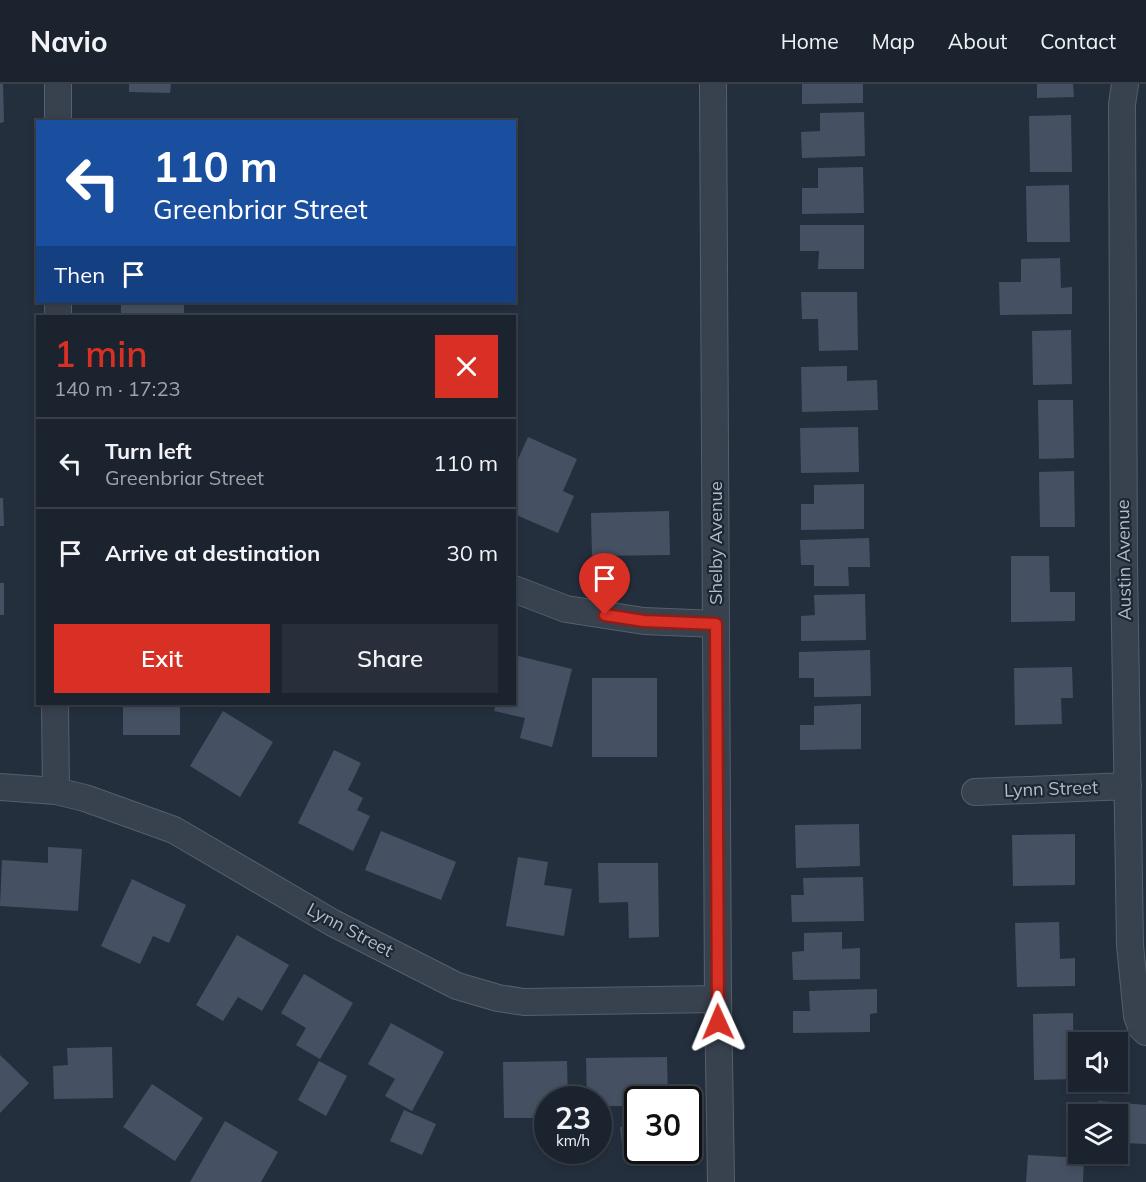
<!DOCTYPE html>
<meta charset="utf-8">
<style>
body{margin:0;font-family:Mulish,sans-serif;background:#282f3a;color:#f1f3f6;height:100vh;display:flex;flex-direction:column;font-size:22px;white-space:nowrap}
*{box-sizing:border-box;margin:0}
p{font-size:20px;color:#a0a4aa}
.icon{flex:none;width:33px;height:33px;fill:none;stroke:currentColor;stroke-width:2;stroke-linecap:round;stroke-linejoin:round}
.map{position:relative;flex:1;overflow:hidden}
.panel{position:absolute;left:36px;top:231px;width:480px;height:390px;display:flex;flex-direction:column;background:#1b232e;border-radius:0px;box-shadow:0 3px 9px #0003,0 0 0 2px #39404a}
.panel>*{flex:none}
.guide{position:absolute;left:36px;top:36px;width:480px;height:183px;border-radius:0px;box-shadow:0 3px 9px #0003,0 0 0 2px #39404a;background:#1a4fa0;color:#fff;overflow:hidden}
.buttons{position:absolute;left:1068px;top:948px;display:grid;gap:12px}
.buttons a{display:grid;place-items:center;width:60px;height:60px;border-radius:0px;background:#1b232e;box-shadow:0 3px 9px #0003,0 0 0 2px #39404a;font-size:30px}
.speed{position:absolute;left:534px;top:1002px;display:flex;gap:12px;font-size:30px;font-weight:700;text-align:center}
.speed>*{display:grid;place-content:center;width:78px;height:78px;border-radius:50%;background:#1b232e;box-shadow:0 3px 9px #0003,0 0 0 2px #39404a;line-height:1}
.speed small{font-size:15px;font-weight:400}
.speed .limit{border:3px solid #111;border-radius:9px;background:#fff;color:#111}
.pin{position:absolute;display:grid;place-items:center;width:51px;height:51px;color:#fff;margin:-62px -26px;border-radius:50% 50% 50% 0;rotate:-45deg;box-shadow:0 0 6px #0007}
.pin .icon{rotate:45deg}
.me{position:absolute;width:66px;margin:-33px;rotate:359deg;stroke-linejoin:round;filter:drop-shadow(0 0 4px #0008)}
.turn{display:flex;align-items:center;gap:21px;height:126px;padding:0 18px;font-size:27px}
.turn .icon{width:78px;height:78px;stroke-width:2.5}
.turn b{display:block;font-size:42px;line-height:51px}
.then{display:flex;align-items:center;height:57px;padding:0 18px;background:#0003;gap:12px;font-size:22px}
.round{display:grid;place-items:center;flex:none;width:63px;height:63px;border-radius:0px;background:#282f3a}
.overview{display:flex;align-items:center;justify-content:space-between;height:102px;padding:0 18px}
h1{font-size:36px;font-weight:600;line-height:45px;color:#d93025}
.action{display:flex;gap:12px;margin-top:auto;padding:12px 18px}
.action a{flex:1;height:69px;border-radius:0px;background:#d93025;color:#fff;font-size:24px;font-weight:600;line-height:69px;text-align:center}
.action a+a{background:#282f3a;color:#f1f3f6}
ul{padding:0;list-style:none}
li{display:flex;align-items:center;gap:18px;height:90px;padding:0 18px;border-top:2px solid #39404a}
li div{flex:1}
li b{display:block;font-size:22px}
li em{font-style:normal}
header{display:flex;align-items:center;gap:36px;box-sizing:border-box;height:84px;padding:0 30px;background:#1b232e;border-bottom:2px solid #39404a}
header strong{font-size:28px}
nav{display:flex;gap:33px;margin-inline-start:auto;font-size:21px}
.map>svg:first-child{display:block}
.building{fill:#455162}
.lines{fill:none;stroke-linecap:round;stroke-linejoin:round}
.minor-casing{stroke:#565f6c;stroke-width:28}
.minor{stroke:#38414e;stroke-width:26}
.route-casing{stroke:#8d1f18;stroke-width:15}
.route{stroke:#d93025;stroke-width:10}
.labels{text-anchor:middle;stroke-width:4.5;stroke-linejoin:round;paint-order:stroke}
.street-label{font-size:18px;fill:#b4bcc9;stroke:#1d2633}
</style>
<header>
<strong>Navio</strong>
<nav><a>Home</a><a>Map</a><a>About</a><a>Contact</a></nav>
</header>
<div class="map">
<svg width="1146" height="1098" viewBox="0 0 1146 1098">
<rect width="100%" height="100%" fill="#242f3e"/>
<path class="building" d="M0 0H3L4 38 0 39Z
M129 0H171L170 9 129 8Z
M802 0H863V19L802 20Z
M1037 0H1073L1074 13 1037 14Z
M864 28 865 72 802 74 801 48 820 47V29Z
M1071 31 1072 88H1030L1029 32Z
M863 83 864 129 802 130V104H818V84Z
M1069 101 1070 158H1027L1026 102Z
M800 141H864V185H818L819 167H800Z
M1060 174 1061 204 1072 203V230L1000 231 999 198H1021V175Z
M801 208H857L858 266 819 267 818 235H802Z
M121 221H184V232H121Z
M1071 246 1072 300 1033 301 1032 247Z
M847 282V297L877 296 878 326 802 328 801 283Z
M1038 316H1073L1074 374 1039 375Z
M858 343 859 388 801 389 800 344Z
M528 353 577 375 563 407 574 412 558 449 514 430V384Z
M1074 387 1075 443H1040L1039 388Z
M864 400V445L801 446V420H814V401Z
M0 414H3L4 442H0Z
M669 427 670 471 592 472 591 429Z
M869 454 870 483H848L849 502H814V481H801L800 456Z
M1011 472H1049L1050 508H1075V537L1011 538Z
M0 499H4V531H0Z
M865 510 866 556 801 557V532L815 531 814 511Z
M870 566 871 612 814 613V594H799V568Z
M514 571 572 585 552 663 520 654 525 634 494 627 496 620H514Z
M1072 583 1073 614H1061L1062 640 1015 641 1014 584Z
M592 594H657V673H592Z
M123 620H180V651H123Z
M861 620V665L800 666V641H814V622Z
M223 627 273 658 240 713 190 682Z
M334 666 361 679 348 706 363 714 357 726 370 732 353 767 298 739Z
M859 740 860 782 796 784 795 741Z
M381 747 456 778 441 816 365 786Z
M1075 750V801L1013 802 1012 751Z
M48 763 82 765 78 827 0 822 2 776 48 779Z
M518 773 548 778 544 801 572 805 564 852 506 842Z
M598 779H658L659 853 629 854 628 818 599 819Z
M863 793 864 837 792 838 791 811H804L803 794Z
M132 795 186 821 169 859 153 852 140 880 101 862Z
M1059 838 1060 875 1075 874V902L1017 903 1015 839Z
M842 848V865L860 864V895L793 896 792 868 804 867V849Z
M237 851 289 881 262 927 238 913 223 937 196 921Z
M304 890 353 919 320 975 296 961 306 944 281 929Z
M877 905V929L870 930V948L793 949V927H810L809 907Z
M1073 929 1074 995 1034 996 1033 930Z
M391 939 444 968 412 1027 385 1012 395 995 368 980Z
M112 963 113 1014 54 1015 53 982 68 981 67 964Z
M0 971 29 999 0 1029Z
M667 973 668 1013H644V1016H638V1022H598V1016H587L586 974Z
M319 977 347 992 326 1032 298 1016Z
M567 977 568 1016H548V1034H504L503 978Z
M152 1000 203 1034 175 1077 123 1043Z
M1098 1017 1146 1021V1060L1124 1059 1123 1078 1094 1075V1070H1118V1030H1097Z
M404 1026 436 1040 422 1071 390 1057Z
M225 1037 278 1068 261 1098H190Z
M638 1042V1066H656V1069L623 1071 620 1043Z
M1028 1071 1084 1074 1083 1098H1026Z"/>
<g class="lines">
<g class="minor-casing">
<path id="minor" d="M713 0 718 915 721 1098
M1125 0 1122 20 1124 481 1130 861 1137 932 1141 943 1146 948
M58 38V0
M58 232V218
M514 505 566 525 644 537 716 540
M55 620 56 707
M0 703 56 707 85 714 174 746 333 839 457 902 498 914 524 918 718 915
M975 708 1128 702"/>
</g>
<use href="#minor" class="minor"/>
</g>
<g class="lines">
<g class="route-casing">
<path id="route" d="M605 531 644 537 716 540 718 938"/>
</g>
<use href="#route" class="route"/>
</g>
<g class="labels">
<g class="street-label">
<text transform="translate(716 459) rotate(-90)" y="6">Shelby Avenue</text>
<text transform="translate(1124 476) rotate(-91)" y="6">Austin Avenue</text>
<text transform="translate(1051 705) rotate(-2)" y="6">Lynn Street</text>
<text transform="translate(350 846) rotate(28)" y="6">Lynn Street</text>
</g>
</g>
</svg>
<div class="buttons">
<a><svg class="icon" aria-label="sound" viewBox="0 0 24 24"><path d="M4 9h4l5-4v14l-5-4H4zM17 9q2 3 0 6"/></svg></a>
<a><svg class="icon" aria-label="layers" viewBox="0 0 24 24"><path d="M12 4l9 5-9 5-9-5zM3 14l9 5 9-5"/></svg></a>
</div>
<div class="speed"><div>23<small>km/h</small></div><div class="limit">30</div></div>
<div class="pin" style="left:605px;top:531px;background:#d93025"><svg class="icon" aria-label="arrive" viewBox="0 0 24 24"><path d="M6 21V4h12l-3 4 3 4H6"/></svg></div>
<svg class="me" style="left:718px;top:938px" viewBox="-20 -20 40 40"><path d="M0-17L14 15 0 8-14 15z" fill="#d93025" stroke="#fff" stroke-width="4"/></svg>
<div class="guide">
<div class="turn"><svg class="icon" aria-label="left" viewBox="0 0 24 24"><path d="M17 20v-9H6M10 6l-5 5 5 5"/></svg><div><b>110 m</b>Greenbriar Street</div></div>
<div class="then">Then<svg class="icon" aria-label="arrive" viewBox="0 0 24 24"><path d="M6 21V4h12l-3 4 3 4H6"/></svg></div>
</div>
<section class="panel">
<div class="overview"><div><h1>1 min</h1><p>140 m · 17:23</p></div><a class="round" style="background:#d93025;color:#fff"><svg class="icon" aria-label="close" viewBox="0 0 24 24"><path d="M6 6l12 12M18 6L6 18"/></svg></a></div>
<ul>
<li><svg class="icon" aria-label="left" viewBox="0 0 24 24"><path d="M17 20v-9H6M10 6l-5 5 5 5"/></svg><div><b>Turn left</b><p>Greenbriar Street</p></div><em>110 m</em></li>
<li><svg class="icon" aria-label="arrive" viewBox="0 0 24 24"><path d="M6 21V4h12l-3 4 3 4H6"/></svg><div><b>Arrive at destination</b></div><em>30 m</em></li>
</ul>
<div class="action"><a>Exit</a><a>Share</a></div>
</section>
</div>
